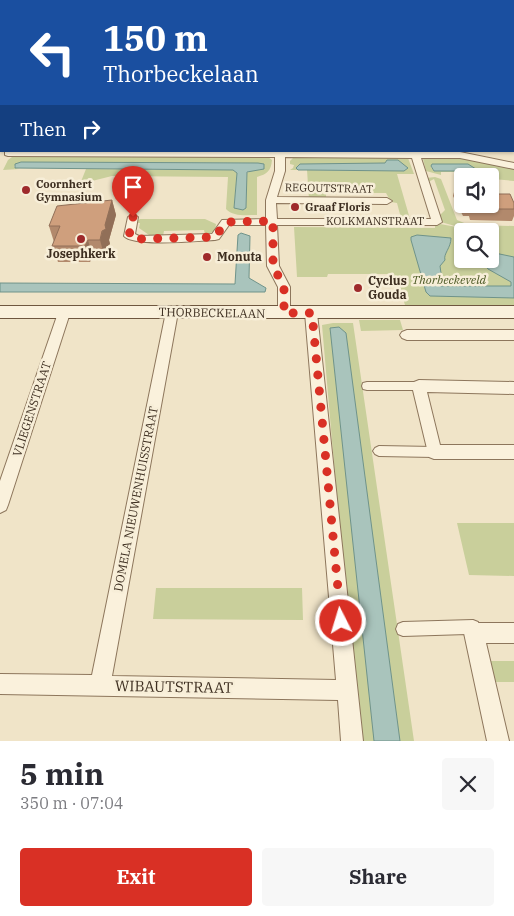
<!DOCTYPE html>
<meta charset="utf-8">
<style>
body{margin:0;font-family:"IBM Plex Serif",serif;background:#f7f7f7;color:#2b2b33;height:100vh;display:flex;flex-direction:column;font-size:19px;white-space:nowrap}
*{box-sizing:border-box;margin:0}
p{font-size:16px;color:#7c7c81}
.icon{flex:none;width:28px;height:28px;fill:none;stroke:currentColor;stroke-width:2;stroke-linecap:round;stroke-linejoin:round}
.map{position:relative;height:741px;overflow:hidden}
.sheet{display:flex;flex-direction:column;background:#fff;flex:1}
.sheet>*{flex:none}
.hud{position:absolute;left:0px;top:0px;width:515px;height:152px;box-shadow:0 1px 4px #0004;background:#1a4fa0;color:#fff;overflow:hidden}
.buttons{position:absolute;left:454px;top:168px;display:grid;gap:10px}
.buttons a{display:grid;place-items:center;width:45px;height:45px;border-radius:5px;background:#fff;box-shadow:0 1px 4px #0004;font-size:25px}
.pin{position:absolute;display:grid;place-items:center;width:42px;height:42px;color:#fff;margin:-51px -21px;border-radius:50% 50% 50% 0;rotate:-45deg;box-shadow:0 0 5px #0007}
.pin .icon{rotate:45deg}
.me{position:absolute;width:55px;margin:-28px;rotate:355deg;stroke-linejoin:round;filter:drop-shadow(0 0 4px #0008)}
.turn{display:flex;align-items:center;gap:18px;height:105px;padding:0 20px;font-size:22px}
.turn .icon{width:65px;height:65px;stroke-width:2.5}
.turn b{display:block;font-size:35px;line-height:42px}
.then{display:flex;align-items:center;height:48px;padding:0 20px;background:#0003;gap:10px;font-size:19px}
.round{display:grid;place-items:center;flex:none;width:52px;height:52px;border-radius:5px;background:#f7f7f7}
.overview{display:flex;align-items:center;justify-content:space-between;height:85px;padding:0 20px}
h1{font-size:30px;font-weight:800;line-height:38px}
.button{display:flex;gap:10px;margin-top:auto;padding:10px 20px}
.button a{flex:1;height:58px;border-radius:5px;background:#d93025;color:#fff;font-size:20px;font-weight:800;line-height:58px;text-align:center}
.button a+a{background:#f7f7f7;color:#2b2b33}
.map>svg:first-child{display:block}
.green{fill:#c9cf9b;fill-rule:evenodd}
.water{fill:#a9c4bc;stroke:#6f938a}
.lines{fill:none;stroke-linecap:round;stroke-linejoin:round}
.pedestrian-casing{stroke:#8d765c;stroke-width:2}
.minor-casing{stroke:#8d765c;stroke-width:2}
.tertiary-casing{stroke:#8d765c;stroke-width:1}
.secondary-casing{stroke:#6f573f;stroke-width:2}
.pedestrian{fill:#faf1dc;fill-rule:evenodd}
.minor{fill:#faf1dc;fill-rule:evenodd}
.tertiary{fill:#faf1dc;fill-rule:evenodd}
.secondary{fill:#faf1dc;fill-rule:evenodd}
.wall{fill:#b2896c}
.shaded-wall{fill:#916f58}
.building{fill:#cf9f7d;stroke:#916f58}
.route{stroke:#d93025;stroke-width:9;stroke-dasharray:0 16.2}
.poi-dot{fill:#9e2a2b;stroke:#f7eed8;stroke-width:2}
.labels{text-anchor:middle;stroke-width:5;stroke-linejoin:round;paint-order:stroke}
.far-poi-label{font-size:11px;font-weight:bold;fill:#3d2e20;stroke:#f7eed8;text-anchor:start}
.far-street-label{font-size:11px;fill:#3d2e20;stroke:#f7eed8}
.poi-label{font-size:12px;font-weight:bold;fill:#3d2e20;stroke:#f7eed8;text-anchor:start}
.park-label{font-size:12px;font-style:italic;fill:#4d5a26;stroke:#f7eed8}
.street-label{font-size:12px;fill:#3d2e20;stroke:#f7eed8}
.near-street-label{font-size:15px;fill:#3d2e20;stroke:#f7eed8}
</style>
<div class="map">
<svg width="514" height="741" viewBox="0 0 514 741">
<rect width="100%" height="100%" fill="#f0e4c8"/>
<path class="green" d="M12 157H268L272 160C271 171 267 174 257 177V215C247 215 233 217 226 209L228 177 112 176 88 182 78 189 86 169 233 170 237 173 234 207 246 208 247 173 252 170H261L258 163 21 162 14 166 15 168 19 169 3 170 8 160Z
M294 157 408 158 414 174H397L410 219 401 218 397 203 391 202 386 193H326V199H309L307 170 404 171 388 160 385 163 296 168 298 170H290L293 168 294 165 290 164V161Z
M452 158H463L514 168V181L493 179 467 164H432L431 167 434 171H464L469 176H465L463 172H441V175L426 171 423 159Z
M435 177 441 179 457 220 469 225 514 226V308L405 305 398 282 391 274H328L327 277H297L294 227 435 228V225L440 224 462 228 441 222 440 215 445 210 434 179 428 182 426 178ZM462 231H490V259H462Z
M140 219H205L216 224C215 232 212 233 205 235L204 230 164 231 163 236 149 235 139 228 140 223H135Z
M359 320H400L403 330 361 331Z
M333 323H353L414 741H358L322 325Z
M457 523H514V576L469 575Z
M156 588H302L303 620 153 619Z
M488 661H514V682H493Z"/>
<path class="water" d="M387 160H398L408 168 404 171 307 170H298L296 168 300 164 385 163Z
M21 162 258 163 264 164V169L247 172 246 208 243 210 234 208 237 173 233 170 15 168V164Z
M432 164H468L487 176H469L463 171H434L431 166Z
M241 233 250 236 249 278 266 288 265 292H0V283L235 284 238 235Z
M417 235 451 238C451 248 443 254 445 260L440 266 441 273 437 283 441 286H511V282L488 269 481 259H490V252L514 257V298L430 296 426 292 411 240V237Z
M339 327 346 333 400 741H374L330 328Z"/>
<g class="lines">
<g class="pedestrian-casing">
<path id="pedestrian" d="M367 382H419L423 383 424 386 423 389 419 390H367L363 389 362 386 363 383Z
M379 446 434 447 438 449 440 452 438 455 434 457 379 456 375 454 373 451 375 448Z
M473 620 478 622 481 633 479 638 474 640 469 638 467 634 403 636 398 634 396 629 398 624 403 622Z"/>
</g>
<g class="minor-casing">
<path id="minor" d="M119 0H125V1H119Z
M0 52H1V56H0Z
M5 151 460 152 514 163V169L460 158H421L442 222 437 225H277L279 266 290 287V313L284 317 278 313V287L267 266 266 225H229L219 239 215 240C197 241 134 247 124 236L128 217 133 214 138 217 135 234 139 236 212 234 222 220 266 219V200L275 171V157L8 156 5 155ZM285 157 412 158 431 219H277L276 203 387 204 392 201 387 198 277 197 285 171Z
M172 308 178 312 112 676 336 680 305 313 311 309 317 313 363 741H341L338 700 0 694V674L92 675 166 312Z
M64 309 70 313 8 505 6 510 0 513V481L58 313Z
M407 330H514V340H407L402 338 400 335 402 332Z
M419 380 514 382V394L427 392 440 445H514V459H434L429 457 412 386 414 382Z
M474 623H514V643H486L509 741H487L464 633 467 626Z"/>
</g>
<g class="tertiary-casing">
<path id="tertiary" d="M255 0H293L294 1H256Z"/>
</g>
<g class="secondary-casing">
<path id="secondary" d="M1 102V111L0 112V103Z
M0 306H514V318H0Z"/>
</g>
<use href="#pedestrian" class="pedestrian"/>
<use href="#minor" class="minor"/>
<use href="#tertiary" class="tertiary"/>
<use href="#secondary" class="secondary"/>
</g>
<path class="wall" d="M456 184H462V204L514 203V216L512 221 470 220 469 216H463L453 196Z
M112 200 116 215 109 240 110 244 106 247 104 255H92L90 262H58L52 246 54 242 49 226Z"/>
<path class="shaded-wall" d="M112 200 116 215 109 240 110 244 106 247 104 255 100 240Z
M88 240 92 255 90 262 85 246Z"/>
<path class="building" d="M456 184H462V195Z
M490 194H510L514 203V209H474L473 204H467H490Z
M112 200 105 225 106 229 102 231 100 240H88L85 246H52L60 226H49L57 206Z"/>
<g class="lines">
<path class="route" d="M133 217 129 236 138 239 215 237 226 222 273 221V266L284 287V313H312L341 621"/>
</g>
<g class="poi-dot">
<circle cx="26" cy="190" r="5"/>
<circle cx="295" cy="207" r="5"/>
<circle cx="81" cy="239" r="5"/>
<circle cx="207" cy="257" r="5"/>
<circle cx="358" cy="288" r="5"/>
</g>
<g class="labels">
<g class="far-poi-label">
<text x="36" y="188">Coornhert<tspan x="36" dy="13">Gymnasium</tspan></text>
<text x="305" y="211">Graaf Floris</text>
</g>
<g class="far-street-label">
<text transform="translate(329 188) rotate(1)" y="4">REGOUTSTRAAT</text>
<text x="375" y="225">KOLKMANSTRAAT</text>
</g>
<g class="poi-label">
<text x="81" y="258" text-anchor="middle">Josephkerk</text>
<text x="217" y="261">Monuta</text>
<text x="368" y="285">Cyclus<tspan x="368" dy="14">Gouda</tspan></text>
</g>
<g class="park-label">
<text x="449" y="284">Thorbeckeveld</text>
</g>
<g class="street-label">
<text transform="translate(212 313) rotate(1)" y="4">THORBECKELAAN</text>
<text transform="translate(32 409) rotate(-72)" y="4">VLIEGENSTRAAT</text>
<text transform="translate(136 499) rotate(-79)" y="4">DOMELA NIEUWENHUISSTRAAT</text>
</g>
<g class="near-street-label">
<text transform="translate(174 687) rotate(1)" y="5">WIBAUTSTRAAT</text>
</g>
</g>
</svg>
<div class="buttons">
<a><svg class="icon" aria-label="sound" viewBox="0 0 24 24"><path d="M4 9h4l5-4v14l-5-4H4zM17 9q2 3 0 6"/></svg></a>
<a><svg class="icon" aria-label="search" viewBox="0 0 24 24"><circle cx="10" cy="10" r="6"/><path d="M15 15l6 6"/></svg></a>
</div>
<div class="pin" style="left:133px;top:217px;background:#d93025"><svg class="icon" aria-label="arrive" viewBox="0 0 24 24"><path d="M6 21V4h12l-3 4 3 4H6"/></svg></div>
<svg class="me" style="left:341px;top:621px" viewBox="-20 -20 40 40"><circle r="17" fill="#d93025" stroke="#fff" stroke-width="3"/><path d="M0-11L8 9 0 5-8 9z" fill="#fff"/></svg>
<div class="hud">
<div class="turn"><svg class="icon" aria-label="left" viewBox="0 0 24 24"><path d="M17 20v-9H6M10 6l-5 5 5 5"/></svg><div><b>150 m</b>Thorbeckelaan</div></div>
<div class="then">Then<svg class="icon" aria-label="right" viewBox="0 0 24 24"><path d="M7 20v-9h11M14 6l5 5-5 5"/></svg></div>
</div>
</div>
<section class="sheet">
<div class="overview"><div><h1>5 min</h1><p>350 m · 07:04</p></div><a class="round"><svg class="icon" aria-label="close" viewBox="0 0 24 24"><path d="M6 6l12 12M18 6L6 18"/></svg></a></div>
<div class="button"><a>Exit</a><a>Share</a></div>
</section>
